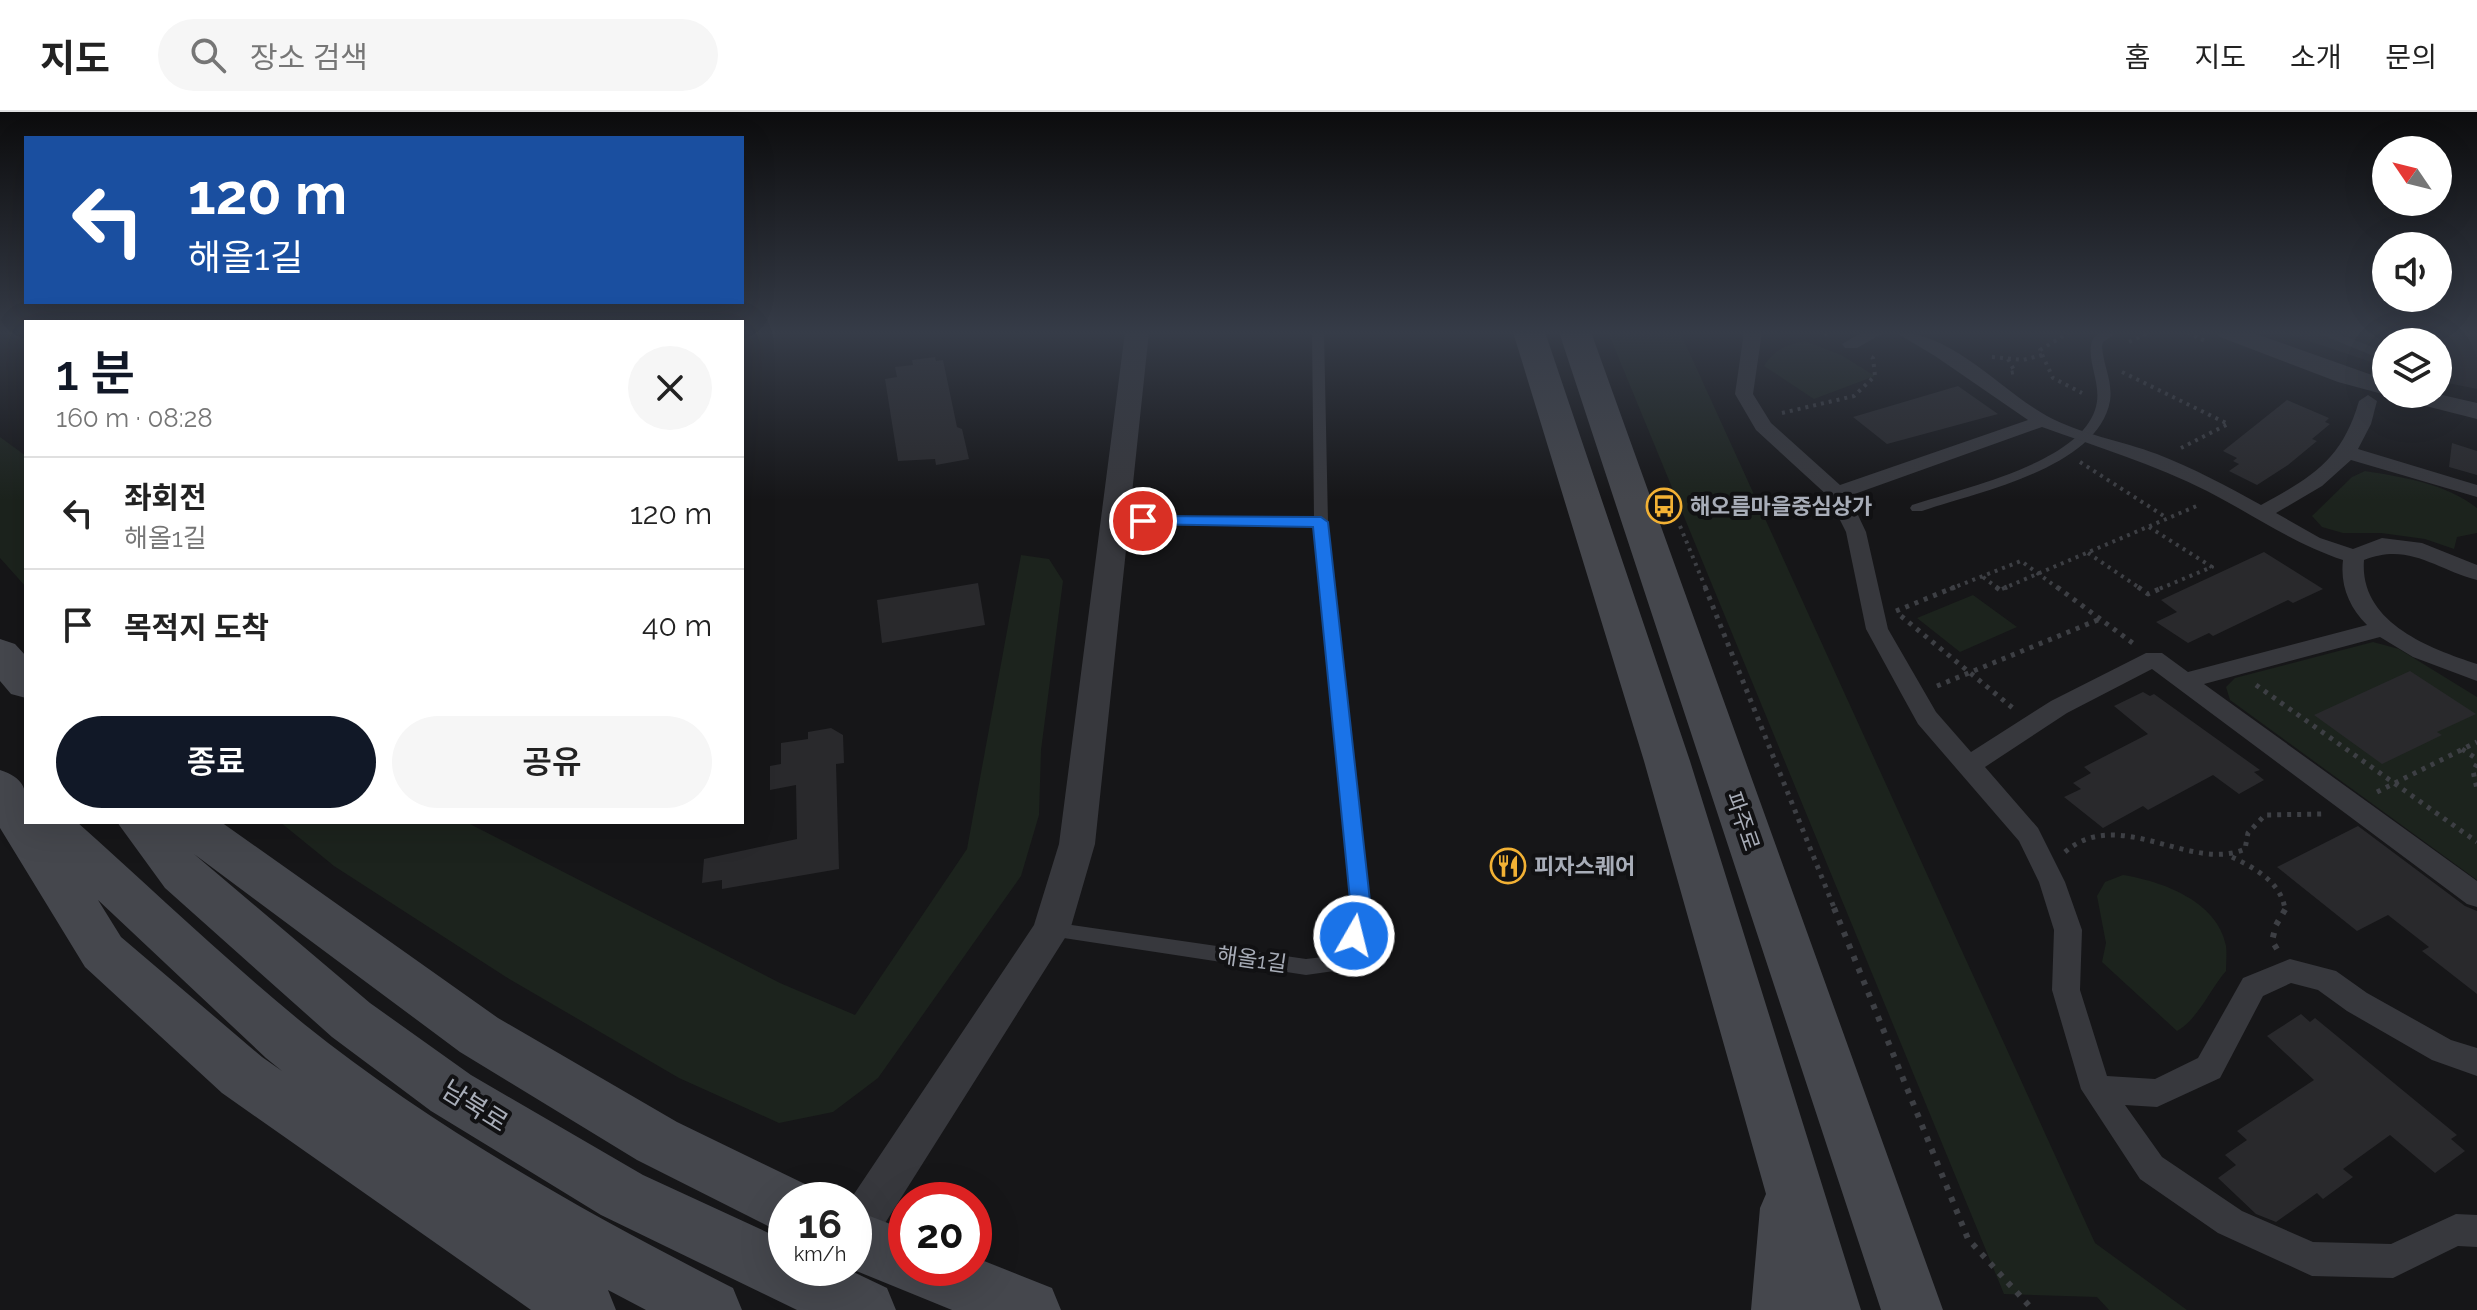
<!DOCTYPE html>
<html lang="ko">
<meta charset="utf-8">
<style>
body{margin:0;font-family:Raleway,"Noto Sans KR",sans-serif;background:#f6f6f6;color:#222;height:100vh;display:flex;flex-direction:column;font-size:30px;white-space:nowrap}
*{box-sizing:border-box;margin:0}
p{font-size:26px;color:#767676}
.icon{flex:none;width:44px;height:44px;fill:none;stroke:currentColor;stroke-width:2;stroke-linecap:round;stroke-linejoin:round}
.map{position:relative;flex:1;overflow:hidden}
.side{position:absolute;left:24px;top:208px;width:720px;height:504px;display:flex;flex-direction:column;background:#fff;border-radius:0px;box-shadow:0 8px 32px #0002}
.side>*{flex:none}
.top-card{position:absolute;left:24px;top:24px;width:720px;height:168px;border-radius:0px;box-shadow:0 8px 32px #0002;background:#1a4fa0;color:#fff;overflow:hidden}
.needle{width:52px;rotate:305deg}
.controls{position:absolute;left:2372px;top:24px;display:grid;gap:16px}
.controls a{display:grid;place-items:center;width:80px;height:80px;border-radius:50%;background:#fff;box-shadow:0 8px 32px #0002;font-size:40px}
.speed{position:absolute;left:768px;top:1070px;display:flex;gap:16px;font-size:40px;font-weight:700;text-align:center}
.speed>*{display:grid;place-content:center;width:104px;height:104px;border-radius:50%;background:#fff;box-shadow:0 8px 32px #0002;line-height:1}
.speed small{font-size:20px;font-weight:400}
.speed .limit{border:12px solid #d22;background:#fff;color:#111}
.pin{position:absolute;display:grid;place-items:center;width:68px;height:68px;color:#fff;margin:-34px;border:4px solid #fff;border-radius:50%;box-shadow:0 2px 8px #0007}
.me{position:absolute;width:88px;margin:-44px;rotate:8deg;stroke-linejoin:round;filter:drop-shadow(0 0 6px #0008)}
.turn{display:flex;align-items:center;gap:28px;height:168px;padding:0 32px;font-size:36px}
.turn .icon{width:104px;height:104px;stroke-width:2.5}
.turn b{display:block;font-size:56px;line-height:68px}
.round{display:grid;place-items:center;flex:none;width:84px;height:84px;border-radius:42px;background:#f6f6f6}
.summary{display:flex;align-items:center;justify-content:space-between;height:136px;padding:0 32px}
h1{font-size:48px;font-weight:600;line-height:60px;color:#111827}
.primary-button{display:flex;gap:16px;margin-top:auto;padding:16px 32px}
.primary-button a{flex:1;height:92px;border-radius:48px;background:#111827;color:#fff;font-size:32px;font-weight:600;line-height:92px;text-align:center}
.primary-button a+a{background:#f6f6f6;color:#222}
ul{padding:0;list-style:none}
li{display:flex;align-items:center;gap:24px;height:112px;padding:0 32px;border-top:2px solid #e0e0e0}
li div{flex:1}
li b{display:block;font-size:30px}
li em{font-style:normal}
header{display:flex;align-items:center;gap:48px;box-sizing:border-box;height:112px;padding:0 40px;background:#fff;border-bottom:2px solid #e0e0e0}
header strong{font-size:38px}
nav{display:flex;gap:44px;margin-inline-start:auto;font-size:28px}
.search{width:560px;height:72px;background:#f6f6f6;display:flex;align-items:center;gap:20px;box-sizing:border-box;padding:0 28px;border-radius:44px;color:#767676;font-size:30px}
.map>svg:first-child{display:block}
.built{fill:#222225}
.green{fill:#1c231d}
.building{fill:#29292c}
.lines{fill:none;stroke-linecap:round;stroke-linejoin:round}
.path-far2{stroke:#3d3f44;stroke-width:4;stroke-dasharray:3 5;stroke-linecap:butt}
.path-far1{stroke:#3d3f44;stroke-width:5;stroke-dasharray:4 6;stroke-linecap:butt}
.path{stroke:#3d3f44;stroke-width:6;stroke-dasharray:5 8;stroke-linecap:butt}
.service{fill:#37383d;fill-rule:evenodd}
.pedestrian{fill:#37383d;fill-rule:evenodd}
.minor{fill:#37383d;fill-rule:evenodd}
.secondary{fill:#45474d;fill-rule:evenodd}
.route{fill:#1a73e8;stroke:#114b97;stroke-width:2}
.labels{text-anchor:middle;stroke-width:8;stroke-linejoin:round;paint-order:stroke}
.poi-label{font-size:22px;font-weight:bold;fill:#a8adb8;stroke:#111113;text-anchor:start}
.street-label{font-size:22px;fill:#a8adb8;stroke:#111113}
.near-street-label{font-size:26px;fill:#a8adb8;stroke:#111113}
</style>
<header>
<strong>지도</strong>
<div class="search"><svg class="icon" aria-label="search" viewBox="0 0 24 24"><circle cx="10" cy="10" r="6"/><path d="M15 15l6 6"/></svg>장소 검색</div>
<nav><a>홈</a><a>지도</a><a>소개</a><a>문의</a></nav>
</header>
<div class="map">
<svg width="2477" height="1198" viewBox="0 0 2477 1198">
<rect width="100%" height="100%" fill="#161618"/>
<path class="built" d="M2282 220H2477V277L2438 269V230H2386V255Z"/>
<path class="green" d="M1608 220H1680L2095 1131 2187 1198H2109L2097 1185 2004 1182Z
M1805 229 1841 243 1875 264 1814 287 1764 254C1775 237 1786 233 1805 229Z
M0 325 26 344V475L0 446Z
M2365 359C2403 365 2447 372 2477 396V421L2457 425 2454 437 2425 427 2381 421H2343L2322 415 2312 404 2352 365Z
M1021 443 1049 447 1063 469 1041 638 1039 703 1021 764 878 966 833 1000 779 1011 679 966 506 865 334 754 280 710H466L780 871 855 903 967 737Z
M1973 483 2017 515 1960 540 1917 506Z
M2373 530 2399 537 2477 585V768L2230 588 2226 575 2235 566Z
M2123 763C2161 769 2218 789 2226 834 2227 842 2226 851 2226 859 2209 879 2198 907 2177 919L2102 850 2106 831 2097 784 2105 770Z"/>
<path class="building" d="M935 245 936 249 943 248 957 315 962 317 969 347 936 353 935 347 898 349 885 267 897 265 895 255 913 253 912 248Z
M1958 274 1998 302 1887 332 1853 305Z
M2287 288 2329 306 2325 310 2330 312 2312 327 2317 329 2288 353 2257 373 2229 359 2239 352 2233 349 2237 346 2223 339Z
M2452 331 2477 339V363L2449 355Z
M2264 440 2323 477 2293 491 2288 488 2213 524 2209 521 2188 531 2156 510 2177 500 2161 488Z
M978 471 985 513 882 531 877 488Z
M2410 559 2476 602 2437 620 2442 623 2382 652 2314 603Z
M2143 580 2150 584 2154 582 2260 658 2254 660 2264 668 2239 682 2213 663 2148 698 2143 694 2103 716 2064 685 2081 677 2073 671 2091 661 2084 655 2148 622 2114 594Z
M831 616 843 623 844 651 836 652 839 757 722 777V768L702 771 704 747 797 727 796 673 770 678V654L781 652V631L808 627V620Z
M2358 714 2465 794 2477 799V882L2422 839 2429 835 2388 803 2357 819 2277 755Z
M2301 902 2310 910 2315 906 2457 1023 2451 1027 2465 1039 2435 1061 2390 1023 2343 1057 2353 1065 2323 1087 2317 1081 2276 1110 2256 1102 2218 1066 2236 1053 2225 1043 2247 1028 2237 1019 2314 968 2267 924Z"/>
<g class="lines">
<path class="path-far2" d="M1817 220 1832 224
M2070 220 2040 238 2053 266 2082 281
M2187 220 2207 230
M2129 230 2150 220
M1992 245 2023 248 2042 243
M2008 247 2015 260 2009 261
M2122 260 2228 312 2181 336
M1782 301 1854 284 1875 264 1873 246 1869 244
M2080 350 2167 406
M1680 414 1706 477
M2149 415 2212 455 2159 477
M2088 441 2141 477
M1983 465 1999 477
M1950 477 2021 449 2059 477
M2002 477 2199 393"/>
<path class="path-far1" d="M1705 475 1835 798
M1996 475 2000 478 2007 475
M2057 475 2134 532
M2138 475 2148 482 2164 475
M1896 499 1955 475
M1901 504 2014 597
M2256 573 2477 730
M1937 574 2100 507
M2462 637 2477 647
M2477 652 2473 659 2477 677
M2377 680 2477 630
M2065 740C2119 693 2190 761 2245 737L2248 721 2265 703 2324 702
M2232 745C2255 756 2282 771 2285 798"/>
<path class="path" d="M1834 796 1968 1127 2033 1198
M2277 837 2272 829 2276 813 2286 796"/>
<path class="service" d="M1312 220H1324L1328 410 1370 798 1357 850 1355 856 1306 863 1044 823 1042 818 1044 813 1051 810 1306 847 1340 843 1352 798 1314 414 1114 412 1107 408 1114 404 1314 406Z
M2102 220H2118L2103 230 2102 234C2103 253 2113 269 2110 289 2098 356 1978 380 1922 399H1912L1910 396 1912 393C1962 376 2077 352 2095 298 2104 272 2084 248 2093 226Z
M2315 220H2333L2386 240V250L2378 276H2370L2368 273 2376 245Z"/>
<path class="pedestrian" d="M1744 220H1762L1753 282 1771 311 1840 373 2028 308 1935 244 1895 220C1952 220 1999 277 2047 304 2080 322 2122 329 2157 342 2193 356 2227 374 2261 393 2312 365 2342 348 2359 289L2368 283 2377 289 2371 312 2358 337 2477 373V385L2351 348 2322 374 2276 401 2320 426 2353 437 2382 426 2422 431 2477 453V468C2435 457 2409 430 2364 448 2359 510 2428 536 2477 552V569L2413 545 2380 525 2204 572 2477 769V795L2467 792 2152 557 2067 601 1985 655 2038 716 2065 770 2082 818 2080 878 2107 964 2155 967 2198 946 2243 866 2290 847 2336 859 2367 881 2451 928 2477 936V964L2432 948 2347 899 2318 878 2291 871 2263 884 2220 966 2157 995 2125 993 2162 1045 2242 1099 2313 1130 2391 1132 2456 1102 2477 1103V1135L2458 1134 2393 1166 2312 1164 2218 1121 2140 1067 2081 977 2052 878 2054 818 2039 770 2019 729 1918 612 1902 583 1866 517 1846 420 1828 384 1756 318 1735 282ZM2042 315C2098 335 2155 353 2207 379 2254 403 2292 431 2343 448 2340 473 2349 495 2367 513L2188 560 2162 541H2146L2051 589 1971 640 1936 600 1888 517 1866 420 1849 384Z
M1862 220H1885L1857 236H1845L1842 232Z"/>
<path class="minor" d="M1125 220H1149L1095 732 1070 818 870 1135 854 1142V1088H850L1034 813 1059 732Z
M2217 220H2251L2386 268V282H2392L2386 283 2338 270 2220 225Z
M2395 282H2438L2477 291V307L2398 287Z"/>
<path class="secondary" d="M1513 220H1545L1690 649 1861 1198H1751L1760 1096 1766 1082 1644 649Z
M1559 220H1591L1943 1198H1881Z
M0 527 15 532 26 544V586L11 582 0 569Z
M0 658C30 668 26 682 26 710H77C152 777 226 848 304 912 432 1015 587 1102 733 1176L742 1198H646L608 1178 616 1198H531L222 981 85 855 0 716ZM98 788 266 946 282 959 262 945 121 825Z
M117 710H221L498 906 677 1010 807 1073 813 1088H786V1123L637 1048 460 940 194 742 370 891 471 963 643 1063 786 1129V1156H845L887 1176 896 1198H797L601 1103 431 999 332 925 165 776Z
M854 1098 906 1118V1156H974V1145L1052 1176 1061 1198H952L849 1156H854Z"/>
</g>
<linearGradient id="sky" x2="0" y2="1"><stop stop-color="#0c0c0d"/><stop offset="0.57" stop-color="#363c48"/><stop offset="1" stop-color="#363c48" stop-opacity="0"/></linearGradient>
<rect width="2477" height="388" fill="url(#sky)"/>
<path class="route" d="M1143 404 1321 405 1328 410 1371 798 1362 830 1354 833 1347 830 1344 824 1351 798 1313 415 1138 412 1136 409Z"/>
<defs>
<g id="bus-ring" transform="scale(1.8)"><circle r="9.5" fill="#111113" stroke="#f2b134" stroke-width="1.5"/><path d="M-5-6H5V4H4V6H2V4H-2V6H-4V4H-5ZM-3.5-4V0h7V-4ZM-3.5 1.2v1.5H-2V1.2ZM2 1.2v1.5H3.5V1.2Z" fill="#f2b134"/></g>
<g id="restaurant-ring" transform="scale(1.8)"><circle r="9.5" fill="#111113" stroke="#f2b134" stroke-width="1.5"/><path d="M-5-6h1v4h1v-4h1v4h1v-4h1v5L-1.5 .5V6h-2V.5L-5-1ZM5-6V6H3V1.5H1.5Q1.5-4 5-6Z" fill="#f2b134"/></g>
</defs>
<g fill-rule="evenodd">
<use href="#bus-ring" x="1664" y="394"/>
<use href="#restaurant-ring" x="1508" y="754"/>
</g>
<g class="labels">
<g class="poi-label">
<text x="1690" y="402">해오름마을중심상가</text>
<text x="1534" y="762">피자스퀘어</text>
</g>
<g class="street-label">
<text transform="translate(1743 709) rotate(71)" y="8">파주로</text>
<text transform="translate(1252 847) rotate(8)" y="8">해올1길</text>
</g>
<g class="near-street-label">
<text transform="translate(475 994) rotate(32)" y="9">남북로</text>
</g>
</g>
</svg>
<div class="controls">
<a><svg class="needle" viewBox="-14 -14 28 28"><path d="M0-13l5 13h-10z" fill="#e53935"/><path d="M0 13l5-13h-10z" fill="#767676"/></svg></a>
<a><svg class="icon" aria-label="sound" viewBox="0 0 24 24"><path d="M4 9h4l5-4v14l-5-4H4zM17 9q2 3 0 6"/></svg></a>
<a><svg class="icon" aria-label="layers" viewBox="0 0 24 24"><path d="M12 4l9 5-9 5-9-5zM3 14l9 5 9-5"/></svg></a>
</div>
<div class="speed"><div>16<small>km/h</small></div><div class="limit">20</div></div>
<div class="pin" style="left:1143px;top:409px;background:#d93025"><svg class="icon" aria-label="arrive" viewBox="0 0 24 24"><path d="M6 21V4h12l-3 4 3 4H6"/></svg></div>
<svg class="me" style="left:1354px;top:824px" viewBox="-20 -20 40 40"><circle r="17" fill="#1a73e8" stroke="#fff" stroke-width="3"/><path d="M0-11L8 9 0 5-8 9z" fill="#fff"/></svg>
<div class="top-card">
<div class="turn"><svg class="icon" aria-label="left" viewBox="0 0 24 24"><path d="M17 20v-9H6M10 6l-5 5 5 5"/></svg><div><b>120 m</b>해올1길</div></div>
</div>
<section class="side">
<div class="summary"><div><h1>1 분</h1><p>160 m · 08:28</p></div><a class="round"><svg class="icon" aria-label="close" viewBox="0 0 24 24"><path d="M6 6l12 12M18 6L6 18"/></svg></a></div>
<ul>
<li><svg class="icon" aria-label="left" viewBox="0 0 24 24"><path d="M17 20v-9H6M10 6l-5 5 5 5"/></svg><div><b>좌회전</b><p>해올1길</p></div><em>120 m</em></li>
<li><svg class="icon" aria-label="arrive" viewBox="0 0 24 24"><path d="M6 21V4h12l-3 4 3 4H6"/></svg><div><b>목적지 도착</b></div><em>40 m</em></li>
</ul>
<div class="primary-button"><a>종료</a><a>공유</a></div>
</section>
</div>
